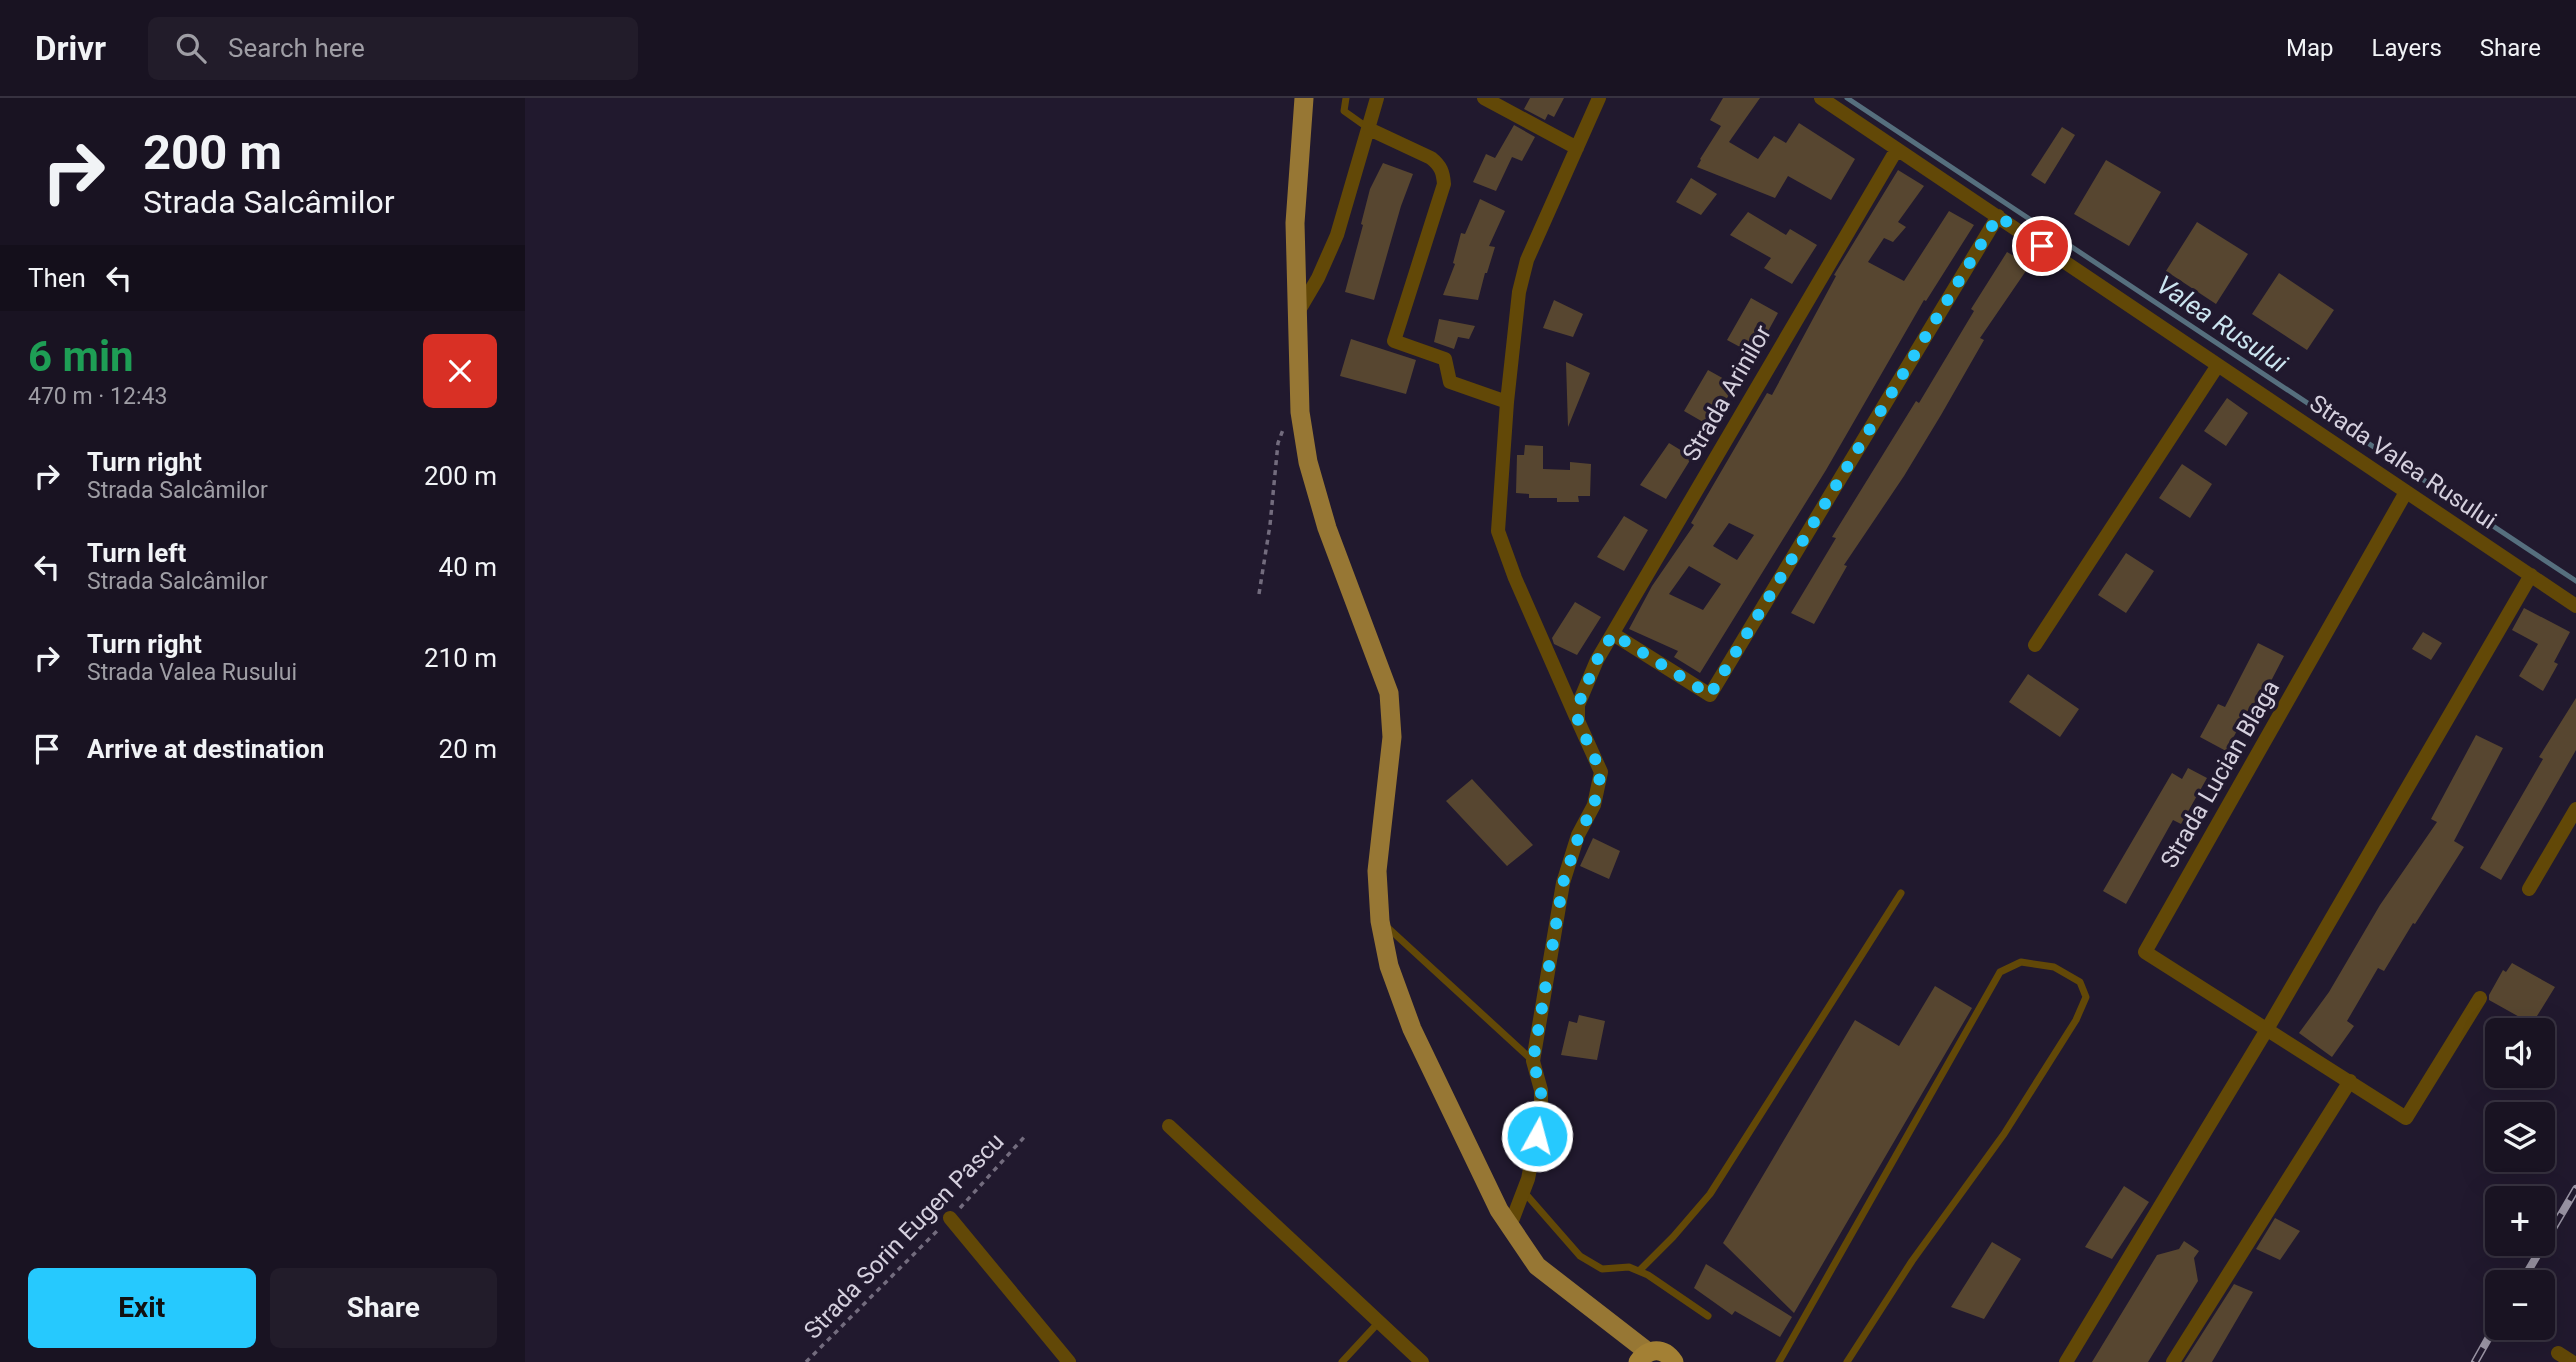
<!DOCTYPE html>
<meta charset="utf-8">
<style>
body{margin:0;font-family:Roboto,sans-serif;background:#221c2a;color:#f1f3f6;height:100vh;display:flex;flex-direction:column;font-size:26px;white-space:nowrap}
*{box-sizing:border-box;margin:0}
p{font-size:23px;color:#9f9ea5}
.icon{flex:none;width:38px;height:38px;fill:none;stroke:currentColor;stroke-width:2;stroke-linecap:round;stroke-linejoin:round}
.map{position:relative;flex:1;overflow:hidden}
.sheet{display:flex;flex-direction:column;background:#191322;width:525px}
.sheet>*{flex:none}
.guide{background:#191322;color:#f1f3f6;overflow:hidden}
.fabs{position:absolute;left:1960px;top:920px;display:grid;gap:14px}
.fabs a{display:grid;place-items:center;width:70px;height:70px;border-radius:10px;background:#191322;box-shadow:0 7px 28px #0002,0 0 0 2px #373240;font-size:35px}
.pin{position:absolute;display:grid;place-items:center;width:60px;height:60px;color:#fff;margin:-30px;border:4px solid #fff;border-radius:50%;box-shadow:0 2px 7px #0007}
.me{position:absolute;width:77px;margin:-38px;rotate:7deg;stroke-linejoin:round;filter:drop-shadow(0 0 5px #0008)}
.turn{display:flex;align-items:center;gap:24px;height:147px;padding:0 28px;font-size:32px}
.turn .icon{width:91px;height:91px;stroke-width:2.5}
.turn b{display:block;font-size:49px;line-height:60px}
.then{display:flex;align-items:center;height:66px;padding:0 28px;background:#0003;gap:14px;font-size:26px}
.round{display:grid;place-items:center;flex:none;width:74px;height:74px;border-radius:10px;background:#221c2a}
.overview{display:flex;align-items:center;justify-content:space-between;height:119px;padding:0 28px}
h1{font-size:42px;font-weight:700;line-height:52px;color:#1e9e55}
.cta{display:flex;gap:14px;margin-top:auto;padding:14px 28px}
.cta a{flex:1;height:80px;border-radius:10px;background:#26c9fe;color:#111;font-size:28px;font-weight:700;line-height:80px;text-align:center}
.cta a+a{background:#221c2a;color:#f1f3f6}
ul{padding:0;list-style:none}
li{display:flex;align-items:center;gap:21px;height:91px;padding:0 28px}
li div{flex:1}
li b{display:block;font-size:26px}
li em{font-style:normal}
header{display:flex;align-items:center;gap:42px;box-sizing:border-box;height:98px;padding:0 35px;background:#191322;border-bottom:2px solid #373240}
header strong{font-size:33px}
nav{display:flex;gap:38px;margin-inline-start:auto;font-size:24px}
.search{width:490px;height:63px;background:#221c2a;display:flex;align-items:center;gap:18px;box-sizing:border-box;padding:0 24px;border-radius:10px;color:#9f9ea5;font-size:26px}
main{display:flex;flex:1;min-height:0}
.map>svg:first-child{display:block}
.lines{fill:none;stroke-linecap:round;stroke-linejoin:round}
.stream{stroke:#566f7e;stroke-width:5}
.building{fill:#574630;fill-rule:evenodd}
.path{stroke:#736c7e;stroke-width:3.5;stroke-dasharray:5 5;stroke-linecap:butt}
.service{stroke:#624807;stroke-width:7}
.minor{stroke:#624807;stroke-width:14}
.primary{stroke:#977734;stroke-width:19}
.trunk{stroke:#a38034;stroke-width:19}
.rail-casing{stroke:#9a94a4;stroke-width:8}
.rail{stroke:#21192e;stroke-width:5;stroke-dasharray:16;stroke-linecap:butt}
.route{stroke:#26c9fe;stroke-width:12;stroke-dasharray:0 21.6}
.labels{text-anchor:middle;stroke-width:7;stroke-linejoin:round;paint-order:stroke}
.street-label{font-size:24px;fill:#d5d0de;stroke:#21192e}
.water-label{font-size:26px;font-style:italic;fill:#cce5f0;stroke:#21192e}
</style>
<header>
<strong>Drivr</strong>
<div class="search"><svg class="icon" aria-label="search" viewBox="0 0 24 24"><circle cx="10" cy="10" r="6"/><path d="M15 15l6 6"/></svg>Search here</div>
<nav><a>Map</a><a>Layers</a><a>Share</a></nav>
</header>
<main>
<section class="sheet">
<div class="guide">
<div class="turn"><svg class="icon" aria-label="right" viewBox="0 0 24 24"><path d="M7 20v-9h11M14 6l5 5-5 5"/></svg><div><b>200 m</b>Strada Salcâmilor</div></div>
<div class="then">Then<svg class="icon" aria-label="left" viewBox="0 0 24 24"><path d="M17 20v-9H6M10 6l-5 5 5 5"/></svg></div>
</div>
<div class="overview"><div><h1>6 min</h1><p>470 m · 12:43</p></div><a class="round" style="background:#d93025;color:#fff"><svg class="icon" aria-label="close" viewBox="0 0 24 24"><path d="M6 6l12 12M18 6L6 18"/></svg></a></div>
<ul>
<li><svg class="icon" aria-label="right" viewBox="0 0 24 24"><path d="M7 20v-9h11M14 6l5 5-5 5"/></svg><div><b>Turn right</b><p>Strada Salcâmilor</p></div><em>200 m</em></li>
<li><svg class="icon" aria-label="left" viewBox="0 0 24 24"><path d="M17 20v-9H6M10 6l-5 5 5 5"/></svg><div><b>Turn left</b><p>Strada Salcâmilor</p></div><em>40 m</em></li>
<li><svg class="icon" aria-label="right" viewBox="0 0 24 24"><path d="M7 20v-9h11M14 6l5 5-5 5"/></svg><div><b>Turn right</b><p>Strada Valea Rusului</p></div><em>210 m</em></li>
<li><svg class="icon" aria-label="arrive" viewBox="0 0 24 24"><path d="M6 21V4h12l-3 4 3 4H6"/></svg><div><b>Arrive at destination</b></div><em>20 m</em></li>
</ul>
<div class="cta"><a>Exit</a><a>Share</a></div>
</section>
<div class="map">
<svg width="2051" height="1264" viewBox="0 0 2051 1264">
<rect width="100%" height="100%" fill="#21192e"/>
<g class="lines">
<path class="stream" d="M1322 0 2051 483"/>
</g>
<path class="building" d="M1005 0H1039L1029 19 1023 16 1020 22 999 11Z
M1198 0H1235L1204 44 1233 61 1249 38 1261 45 1274 25 1330 61 1306 102 1263 78 1250 100 1172 69 1176 62 1175 61 1196 28 1185 22Z
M989 27 1010 39 997 63 987 59 971 93 948 84 961 56 970 60Z
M1537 29 1550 37 1520 86 1506 77Z
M1581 62 1636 94 1604 148 1549 116Z
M858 65 888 76 876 108 849 202 820 194 838 127 836 126 845 91Z
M1373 72 1399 88 1373 124 1381 129 1368 144 1359 140 1343 164 1379 183 1424 113 1449 127 1401 203 1399 202 1301 372 1175 575 1149 559 1153 553 1104 531 1127 488 1169 427 1166 425 1242 295 1247 297 1311 178 1309 177ZM1204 425 1229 437 1212 462 1188 448ZM1164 468 1196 486 1178 512 1144 496Z
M1166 80 1192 96 1176 117 1151 104Z
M955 101 980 113 964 148 970 149 962 175H960L953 202 918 197 930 166 928 165 936 135 940 136Z
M1223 114 1261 137 1265 131 1292 147 1267 186 1239 170 1246 160 1205 137Z
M1672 124 1723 156 1691 206 1641 173Z
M1482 154 1505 167 1455 240 1459 242 1416 317 1379 378 1319 467 1322 468 1289 526 1266 515 1311 440 1307 439 1391 303 1394 305 1449 213 1446 211Z
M1754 175 1809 212 1782 252 1727 216Z
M1226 200 1253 215 1230 257 1202 242Z
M1029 202 1058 216 1048 239 1018 230Z
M914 221 950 228 944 241 933 239 929 251 909 244Z
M826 241 891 262 881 296 815 278Z
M1041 264 1065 275 1043 329Z
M1183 272 1210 287 1185 328 1159 313Z
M1702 300 1723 315 1701 348 1679 333Z
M1144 345 1167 359 1141 401 1115 387Z
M1000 347 1018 348V371L1045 372V364L1066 366 1065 398H1053L1054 404H1032V400H1004V396L991 395 992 357H999Z
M1657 366 1687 386 1665 420 1634 400Z
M1099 418 1123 432 1099 473 1072 459Z
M1601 455 1629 473 1601 515 1573 497Z
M1050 504 1076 519 1052 557 1029 546 1027 540Z
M1999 510 2045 534 2029 564 2033 566 2018 593 1994 578 2013 546 1987 532Z
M1898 534 1917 545 1906 562 1887 551Z
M1733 545 1759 558 1733 608 1727 605 1701 653 1675 639 1693 606 1700 609Z
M1503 576 1554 611 1535 639 1484 604Z
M2051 600V652L1976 782 1955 770 2018 661 2014 659Z
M1951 637 1978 650 1929 743 1939 749 1890 826 1888 825 1859 873 1853 870 1822 923 1829 928 1807 959 1774 935 1804 894 1855 807 1912 724 1906 721Z
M1663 670 1682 680 1656 726 1648 722 1601 806 1578 793 1647 675 1657 681Z
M947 681 1008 747 982 768 921 703Z
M1068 740 1095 753 1084 781 1055 768Z
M1987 865 2030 889 2007 926 1964 902V897L1978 872 1981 874Z
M1410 888 1447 910 1269 1215 1198 1145 1330 922 1374 948Z
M1054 917 1080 923 1072 962 1036 957 1044 923 1052 925Z
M1599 1088 1624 1104 1587 1161 1560 1149Z
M1750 1120 1775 1133 1755 1162 1731 1151Z
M1659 1143 1674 1153 1669 1160 1673 1183 1623 1264H1567L1632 1157 1654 1151Z
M1467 1144 1496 1161 1459 1221 1426 1209Z
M1181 1166 1267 1219 1255 1239 1210 1213 1207 1217 1169 1190Z
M1709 1186 1728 1194 1687 1264H1659Z"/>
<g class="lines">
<path class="path" d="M734 496 745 427 753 345 759 329
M435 1110 502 1036
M281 1264 415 1130"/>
<path class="service" d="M821 0 819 13 843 30
M861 828 1007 962
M999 1094 1055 1158 1077 1171 1104 1169 1123 1177 1183 1218
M1114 1173 1148 1139 1185 1096 1376 795
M817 1264 854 1224
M1254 1264 1475 874 1496 864 1529 869 1555 884 1561 899 1551 922 1479 1036 1387 1163 1322 1264"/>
<path class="minor" d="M959 0 1052 50
M1296 0 2051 508
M844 31 906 60C916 68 918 74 919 86L869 243 920 261 925 284 982 304 994 194 1002 162 1074 0
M773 214 793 180 812 137 852 0
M982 304 973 433 990 480 1051 619
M1881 394 1620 854 1881 1020 1955 900
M1088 536 1185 597 1473 118
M1510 547 1693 267
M2004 791 2051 711
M644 1028 897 1264
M425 1120 544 1264
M985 1128 1003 1081 1016 1016V992L1008 963 1038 785 1053 737 1069 707 1076 674 1053 623V607L1072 562 1372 51
M2033 1255 2047 1264
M1541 1264 1741 933 2006 477
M1648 1264 1825 983"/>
<path class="primary" d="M779 0 770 125 775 314 783 364 802 430 864 595 867 639 852 773 855 823 864 868 887 931 974 1112 1012 1168 1123 1254"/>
<path class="trunk" d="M1113 1264C1124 1249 1139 1249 1149 1264"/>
<g class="rail-casing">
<path id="rail" d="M1996 1185 2051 1091
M1950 1264 1972 1225"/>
</g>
<use href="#rail" class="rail"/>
</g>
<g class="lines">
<path class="route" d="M1012 1038 1016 1016V992L1008 963 1038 785 1054 737 1069 707 1076 674 1053 623V607L1072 562 1088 536 1185 597 1473 118 1517 148"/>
</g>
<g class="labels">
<g class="street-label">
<text transform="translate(1202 295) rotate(-60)" y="8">Strada Arinilor</text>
<text transform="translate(1878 364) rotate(34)" y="8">Strada Valea Rusului</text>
<text transform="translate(1695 676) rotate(-60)" y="8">Strada Lucian Blaga</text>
<text transform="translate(379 1138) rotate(-46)" y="8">Strada Sorin Eugen Pascu</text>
</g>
<g class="water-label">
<text transform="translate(1697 226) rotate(34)" y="9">Valea Rusului</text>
</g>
</g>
</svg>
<div class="fabs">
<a><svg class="icon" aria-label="sound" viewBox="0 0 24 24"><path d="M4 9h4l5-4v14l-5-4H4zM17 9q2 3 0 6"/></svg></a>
<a><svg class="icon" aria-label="layers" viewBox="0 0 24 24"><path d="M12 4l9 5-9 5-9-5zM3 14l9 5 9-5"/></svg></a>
<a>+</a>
<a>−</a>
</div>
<div class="pin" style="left:1517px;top:148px;background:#d93025"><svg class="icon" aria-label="arrive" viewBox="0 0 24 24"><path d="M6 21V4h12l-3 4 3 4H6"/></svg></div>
<svg class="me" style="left:1012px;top:1038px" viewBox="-20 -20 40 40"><circle r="17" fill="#26c9fe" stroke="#fff" stroke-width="3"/><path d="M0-11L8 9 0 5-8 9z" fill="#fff"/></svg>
</div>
</main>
